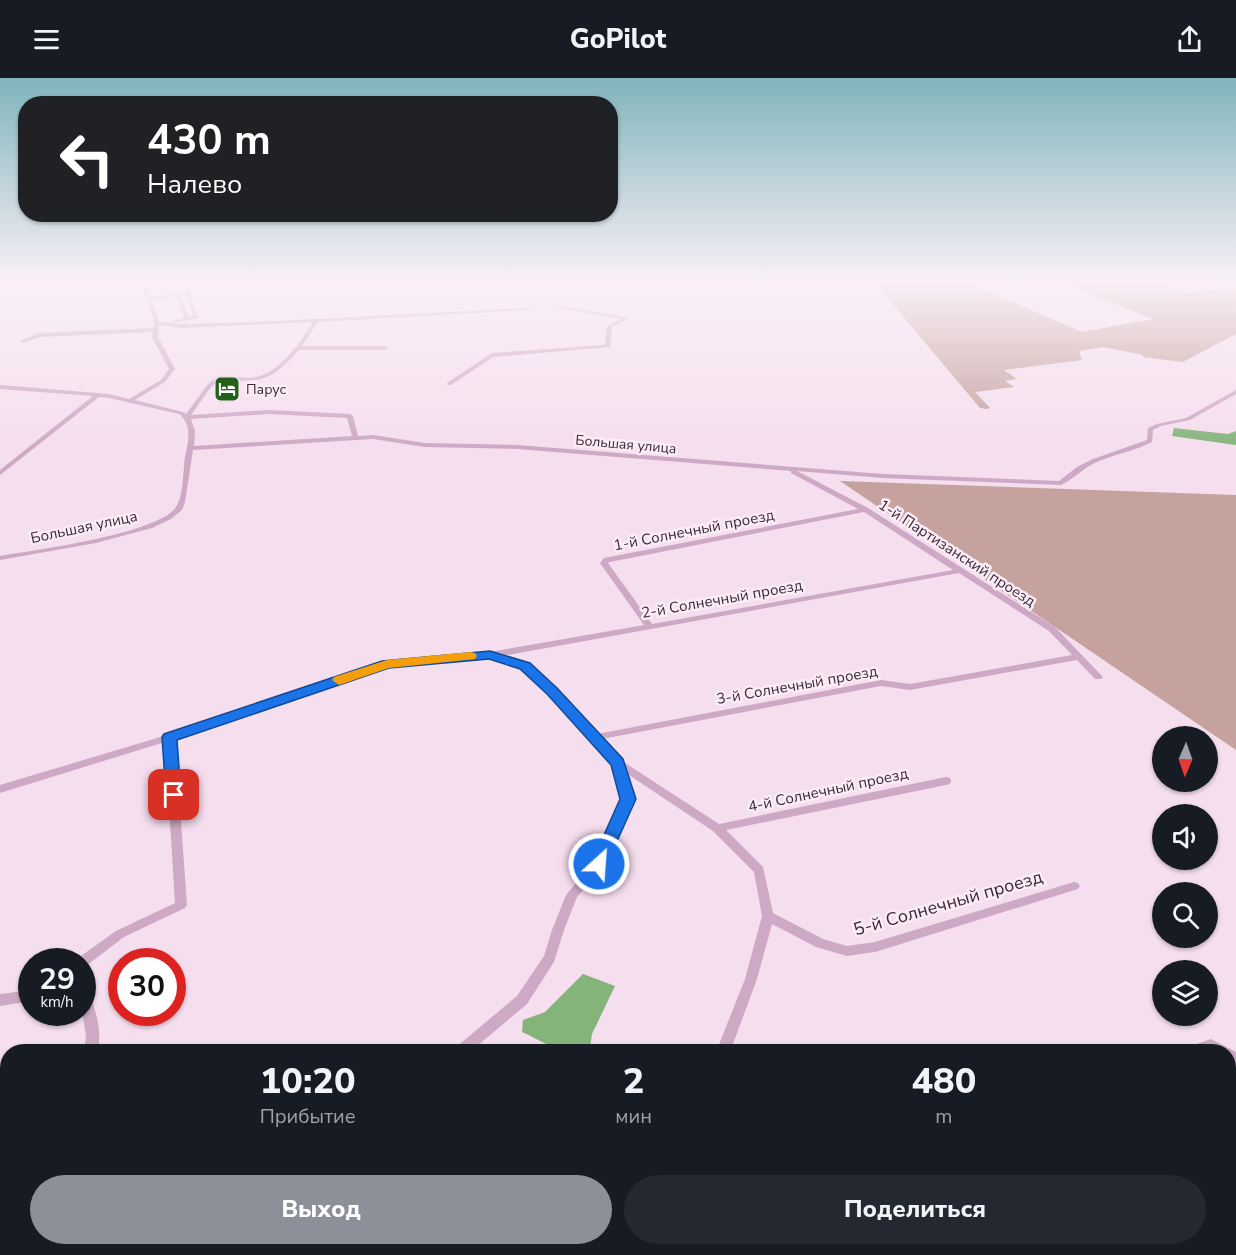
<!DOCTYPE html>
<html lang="ru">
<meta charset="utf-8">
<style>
body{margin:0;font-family:"Nunito Sans",sans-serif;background:#242831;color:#f1f3f6;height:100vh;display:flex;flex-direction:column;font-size:22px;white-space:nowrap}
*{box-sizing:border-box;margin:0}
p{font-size:20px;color:#9ea1a6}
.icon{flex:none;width:33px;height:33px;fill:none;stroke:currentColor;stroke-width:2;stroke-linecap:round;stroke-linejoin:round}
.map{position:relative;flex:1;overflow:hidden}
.drawer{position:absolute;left:0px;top:966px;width:1236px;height:212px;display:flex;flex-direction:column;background:#171b24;border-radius:24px 24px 0 0;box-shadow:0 2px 4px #0004}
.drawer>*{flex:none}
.top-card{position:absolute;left:18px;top:18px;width:600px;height:126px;border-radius:24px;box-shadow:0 2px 4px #0004;background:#202124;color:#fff;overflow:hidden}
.needle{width:39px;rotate:182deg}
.controls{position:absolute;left:1152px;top:648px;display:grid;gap:12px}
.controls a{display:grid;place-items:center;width:66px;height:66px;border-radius:50%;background:#171b24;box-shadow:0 2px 4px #0004;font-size:30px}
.speed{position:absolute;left:18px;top:870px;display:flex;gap:12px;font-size:30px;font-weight:700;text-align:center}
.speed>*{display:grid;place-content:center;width:78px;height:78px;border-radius:50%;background:#171b24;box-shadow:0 2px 4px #0004;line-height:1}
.speed small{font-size:15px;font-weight:400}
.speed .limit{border:9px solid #d22;background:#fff;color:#111}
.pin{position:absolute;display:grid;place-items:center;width:51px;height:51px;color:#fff;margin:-26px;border-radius:12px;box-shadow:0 3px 9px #0006}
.me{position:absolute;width:66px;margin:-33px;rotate:26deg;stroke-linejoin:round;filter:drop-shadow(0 0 4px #0008)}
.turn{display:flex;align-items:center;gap:21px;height:126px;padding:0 30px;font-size:27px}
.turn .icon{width:78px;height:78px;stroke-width:2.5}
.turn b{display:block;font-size:42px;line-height:51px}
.eta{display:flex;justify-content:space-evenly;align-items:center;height:102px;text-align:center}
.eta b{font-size:36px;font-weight:800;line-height:42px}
.action{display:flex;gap:12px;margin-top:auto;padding:12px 30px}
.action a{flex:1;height:69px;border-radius:36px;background:#8c9099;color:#fff;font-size:24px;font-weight:800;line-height:69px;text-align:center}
.action a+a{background:#242831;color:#f1f3f6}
header{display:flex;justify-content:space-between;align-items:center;height:78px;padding:0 30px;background:#171b24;font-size:27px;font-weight:800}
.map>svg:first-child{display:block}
.green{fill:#c5a29d}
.water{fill:#85b47b}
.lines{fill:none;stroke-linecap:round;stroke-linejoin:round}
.street{fill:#cea9c5;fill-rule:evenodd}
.route{fill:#1a73e8;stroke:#114b97;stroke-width:1.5}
.slow{fill:#f59e0b}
.labels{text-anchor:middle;stroke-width:5;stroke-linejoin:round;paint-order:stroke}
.far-poi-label{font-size:14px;fill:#3b2939;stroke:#fbecf6;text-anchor:start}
.far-street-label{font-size:14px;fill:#3b2939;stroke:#fbecf6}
.street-label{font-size:15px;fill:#3b2939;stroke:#fbecf6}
.near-street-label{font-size:18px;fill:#3b2939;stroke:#fbecf6}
</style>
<header><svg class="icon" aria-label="menu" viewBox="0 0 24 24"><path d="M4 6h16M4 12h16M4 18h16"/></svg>GoPilot<svg class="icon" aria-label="share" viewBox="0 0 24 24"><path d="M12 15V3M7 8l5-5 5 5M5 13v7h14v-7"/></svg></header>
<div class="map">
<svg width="1236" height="1177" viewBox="0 0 1236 1177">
<rect width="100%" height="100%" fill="#f5deee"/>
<path class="green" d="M875 205H969L1082 254 1153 241 1063 205H1160L1187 215 1236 208V256L1183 284 1143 279V277L1103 269 1079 273 1082 282 1004 292 1017 301 1005 303 1014 309 975 314 990 330 987 331 980 330Z
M840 403 1236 417V672Z"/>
<path class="water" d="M1174 350 1228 356 1236 353V367L1172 358Z
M583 896 615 908 592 956 590 969C567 982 543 963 522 954L523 942 545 934Z"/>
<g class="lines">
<path class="street" d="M141 205H145L151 219 186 215 183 205H187L198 240 173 245V243L184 240 176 219 152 222 159 244 182 246 252 244 530 230V232H528L318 244 302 268H385L388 270 385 272H299C271 303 262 305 221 301L212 308 191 337 269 332 350 336 353 338 358 358 373 357 425 365 517 367 883 396 1059 403 1077 389 1093 381 1147 362 1148 350 1157 346 1186 340 1236 312V316L1190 342 1161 348 1153 352 1152 364C1135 373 1115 376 1097 384 1084 389 1074 401 1061 407L883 400 797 393 868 430 1055 549 1101 597 1103 599 1101 601H1095L1077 582 910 612 881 608 602 661 622 683 719 746 946 699 950 700 951 703 950 706 946 707 726 752 763 789 773 835 823 861 847 868 875 864 1074 804 1078 805 1080 808 1078 811 875 874 847 878 816 869 772 846 757 901 730 974H716L745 901 762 838 754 794 713 753 626 695 633 721 603 789 577 819 564 852 554 884 527 926 470 974H454L455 970 517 918 544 878 552 852 566 817 594 784 623 721 613 686 592 663 590 662 589 659 549 615 522 590 489 580 388 589 175 661 187 827 185 830 124 859 86 888 82 889V884H76L78 880 116 853 175 825 165 664 0 715V707L167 657 384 584 490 574 644 547 600 485 604 480 858 431 791 395V393L517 371 425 369 373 361 193 372 185 424 182 432 171 441 152 450 96 465 0 482V478C34 472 158 456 176 429 184 417 183 392 185 379 188 364 193 347 179 336L109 320 99 319 0 397V392L93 318 0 311V307L109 316 129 321 161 302 169 291 152 259 153 254 40 259 23 265 20 263 39 255 153 250 154 242ZM181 218H187L193 238 189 239ZM313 244C302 263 279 295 256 299 244 302 230 297 218 298L208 306 186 336 183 334 135 322 165 304 175 291 158 259 159 247 182 250ZM269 336 347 340 352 358 194 368 195 353 191 341ZM864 434 953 492 652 546 608 485 610 484ZM959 495 1049 553 1072 577 910 606 881 602 597 656 555 611 528 586 502 578Z
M557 227 629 240 612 249 610 269 493 279 451 307H447V305L492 275 605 267 607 248 622 241 555 229V228Z
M82 908 86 909C96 930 102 951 98 974H84L86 958 82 933Z
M32 912V923L0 928V916Z
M1211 961 1236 974V987L1228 984V974H1184L1185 970Z
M8 1057V1071L0 1072V1058Z
M171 1170H189L185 1177H167Z
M638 1170H654L651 1177H635Z
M956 1170H972V1177H956Z"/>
</g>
<linearGradient id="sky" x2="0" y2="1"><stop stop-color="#80b4bc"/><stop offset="0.55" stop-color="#faf0f7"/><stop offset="1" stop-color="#faf0f7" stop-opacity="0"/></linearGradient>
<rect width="1236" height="370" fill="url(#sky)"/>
<path class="route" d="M490 573 530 585 557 610 623 681 636 721 605 790 599 792 593 790 591 786 620 721 611 687 547 616 520 591 489 581 389 590 177 662 181 717 179 721H168L166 717 162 659 164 656 382 583Z"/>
<path class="slow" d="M470 574 475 575 477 578 475 581 389 590 339 607 332 602 334 599 387 582Z"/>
<defs>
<g id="hotel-square" transform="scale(1.35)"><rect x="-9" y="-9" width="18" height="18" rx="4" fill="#25601b" stroke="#fbecf6"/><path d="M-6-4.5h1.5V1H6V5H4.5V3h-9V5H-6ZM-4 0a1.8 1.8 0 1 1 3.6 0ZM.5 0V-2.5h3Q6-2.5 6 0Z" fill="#fff"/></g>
</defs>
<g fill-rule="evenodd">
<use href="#hotel-square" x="227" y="311"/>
</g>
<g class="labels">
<g class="far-poi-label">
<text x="246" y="316">Парус</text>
</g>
<g class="far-street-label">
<text transform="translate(626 366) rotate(5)" y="5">Большая улица</text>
</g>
<g class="street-label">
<text transform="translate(84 449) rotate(-12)" y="5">Большая улица</text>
<text transform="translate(694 452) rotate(-11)" y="5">1-й Солнечный проезд</text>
<text transform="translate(957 475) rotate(33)" y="5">1-й Партизанский проезд</text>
<text transform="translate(722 521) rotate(-10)" y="5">2-й Солнечный проезд</text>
<text transform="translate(797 607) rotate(-10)" y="5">3-й Солнечный проезд</text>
<text transform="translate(828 712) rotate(-12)" y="5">4-й Солнечный проезд</text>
</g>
<g class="near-street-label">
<text transform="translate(948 825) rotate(-16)" y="6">5-й Солнечный проезд</text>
</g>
</g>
</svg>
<div class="controls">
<a><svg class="needle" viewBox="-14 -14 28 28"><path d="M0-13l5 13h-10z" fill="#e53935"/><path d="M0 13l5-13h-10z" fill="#9ea1a6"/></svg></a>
<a><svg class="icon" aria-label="sound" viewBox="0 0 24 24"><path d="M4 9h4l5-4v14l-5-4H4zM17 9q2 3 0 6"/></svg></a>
<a><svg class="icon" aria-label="search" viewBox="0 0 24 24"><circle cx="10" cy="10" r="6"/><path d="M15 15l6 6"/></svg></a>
<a><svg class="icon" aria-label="layers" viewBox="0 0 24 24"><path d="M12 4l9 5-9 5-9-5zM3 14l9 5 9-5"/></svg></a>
</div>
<div class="speed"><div>29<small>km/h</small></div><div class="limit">30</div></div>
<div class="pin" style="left:174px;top:717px;background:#d93025"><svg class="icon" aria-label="arrive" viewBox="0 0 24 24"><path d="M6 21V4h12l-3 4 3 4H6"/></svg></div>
<svg class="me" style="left:599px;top:786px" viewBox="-20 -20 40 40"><circle r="17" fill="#1a73e8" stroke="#fff" stroke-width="3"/><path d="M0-11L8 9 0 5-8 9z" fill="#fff"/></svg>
<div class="top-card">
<div class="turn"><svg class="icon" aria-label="left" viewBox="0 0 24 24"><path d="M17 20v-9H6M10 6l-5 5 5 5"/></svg><div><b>430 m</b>Налево</div></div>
</div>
<section class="drawer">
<div class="eta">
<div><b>10:20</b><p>Прибытие</p></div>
<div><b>2</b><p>мин</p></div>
<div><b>480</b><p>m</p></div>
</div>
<div class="action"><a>Выход</a><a>Поделиться</a></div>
</section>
</div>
